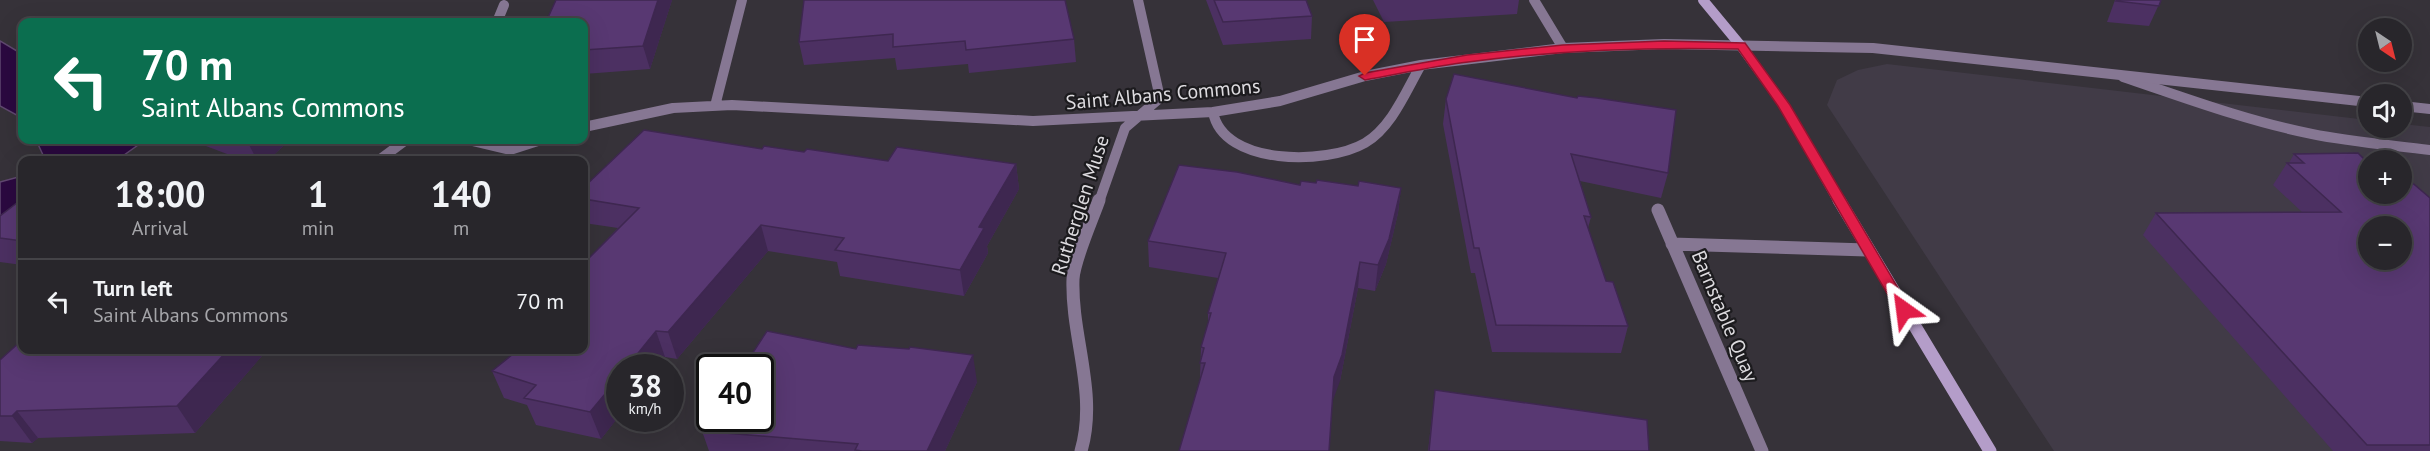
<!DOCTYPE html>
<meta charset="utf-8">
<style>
body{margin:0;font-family:"PT Sans",sans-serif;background:#343237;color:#f1f3f6;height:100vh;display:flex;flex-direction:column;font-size:22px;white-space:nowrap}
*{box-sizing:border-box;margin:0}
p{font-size:20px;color:#a5a5a9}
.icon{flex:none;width:33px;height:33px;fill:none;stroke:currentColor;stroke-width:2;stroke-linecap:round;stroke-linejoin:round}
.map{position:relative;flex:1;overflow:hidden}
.sheet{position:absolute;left:18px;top:156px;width:570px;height:198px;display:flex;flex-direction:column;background:#28262b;border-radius:12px;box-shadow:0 6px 24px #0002,0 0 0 2px #444347}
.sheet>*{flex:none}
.top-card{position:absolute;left:18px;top:18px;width:570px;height:126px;border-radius:12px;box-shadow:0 6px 24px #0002,0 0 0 2px #444347;background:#0b6e4f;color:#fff;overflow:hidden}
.needle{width:39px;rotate:145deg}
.tools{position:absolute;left:2358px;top:18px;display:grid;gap:12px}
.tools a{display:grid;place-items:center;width:54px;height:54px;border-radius:50%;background:#28262b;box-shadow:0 6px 24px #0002,0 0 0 2px #444347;font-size:30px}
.speed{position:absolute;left:606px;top:354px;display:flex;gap:12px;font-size:30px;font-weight:700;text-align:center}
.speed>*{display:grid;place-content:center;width:78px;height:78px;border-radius:50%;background:#28262b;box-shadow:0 6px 24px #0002,0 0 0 2px #444347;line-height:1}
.speed small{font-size:15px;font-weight:400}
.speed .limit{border:3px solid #111;border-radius:9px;background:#fff;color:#111}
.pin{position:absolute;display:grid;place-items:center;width:51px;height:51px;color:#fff;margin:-62px -26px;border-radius:50% 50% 50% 0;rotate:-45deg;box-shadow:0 0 6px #0007}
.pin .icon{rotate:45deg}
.me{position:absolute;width:66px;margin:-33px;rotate:329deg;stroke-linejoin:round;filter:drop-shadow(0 0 4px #0008)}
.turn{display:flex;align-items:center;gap:21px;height:126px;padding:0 24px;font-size:27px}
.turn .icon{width:78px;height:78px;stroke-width:2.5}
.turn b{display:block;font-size:42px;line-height:51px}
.eta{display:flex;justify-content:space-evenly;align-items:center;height:102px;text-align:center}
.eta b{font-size:36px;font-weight:700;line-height:42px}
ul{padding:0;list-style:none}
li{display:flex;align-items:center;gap:18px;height:84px;padding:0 24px;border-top:2px solid #444347}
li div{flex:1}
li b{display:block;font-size:22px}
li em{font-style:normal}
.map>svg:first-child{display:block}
.built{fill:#413b47;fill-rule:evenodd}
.water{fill:#2b0940;stroke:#604870;stroke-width:1.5}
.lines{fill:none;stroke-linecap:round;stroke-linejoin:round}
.lane{stroke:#867793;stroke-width:10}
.street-far1{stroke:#867793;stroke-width:10}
.street{stroke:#867793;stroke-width:13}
.secondary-far1{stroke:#b49dc9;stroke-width:10}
.secondary{stroke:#b49dc9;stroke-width:13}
.wall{fill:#4c3062}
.shaded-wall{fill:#3e2750}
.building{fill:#583872;stroke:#3e2750;stroke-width:1.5;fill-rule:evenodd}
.route{fill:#e11d48;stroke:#92132f;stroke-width:1.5}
.labels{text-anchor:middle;stroke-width:4.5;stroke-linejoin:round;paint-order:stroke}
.street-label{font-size:20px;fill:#dddbdf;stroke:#1c1b1e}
</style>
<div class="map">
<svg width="2430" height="451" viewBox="0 0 2430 451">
<rect width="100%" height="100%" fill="#363239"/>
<path class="built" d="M1887 64 2368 120V128H2402V124L2430 127V451H2054L1827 105 1837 80 1858 70ZM2368 160H2402V194H2368ZM2368 226H2402V260H2368Z"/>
<path class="water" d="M0 41 22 54V118L0 106Z
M36 140H135L138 145 117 160H41L44 157Z
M22 176V223L0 229V182Z"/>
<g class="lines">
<path class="lane" d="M2123 77C2185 98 2247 121 2312 134 2351 142 2391 145 2430 150"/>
<path class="street-far1" d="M1534 0 1563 48
M497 22 504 5
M715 106 742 0
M2402 106 2430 109
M1213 112C1223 166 1327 165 1365 143 1392 127 1406 91 1421 65
M584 127 673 108 732 105 1033 121 1213 112 1280 101 1365 76 1421 65 1563 48 1664 44 1873 48 2368 102
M468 140 510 150 541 140
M379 160 406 140
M1099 202 1125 128 1160 98 1138 0"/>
<path class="street" d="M1658 210 1762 451
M1672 244 1867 250
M1081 451C1098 393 1071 337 1073 279 1074 260 1092 220 1099 200"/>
<path class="secondary-far1" d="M1703 0 1741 46 1784 105 1839 202"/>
<path class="secondary" d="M1839 200 1990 451"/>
</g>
<path class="wall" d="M672 0 650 69 584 74V22Z
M804 0 1074 39 1076 62 969 73 968 64 897 70 895 58 804 65 799 42Z
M1206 0H1306L1312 16 1311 39 1223 45Z
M1373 0H1519L1517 14 1384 22Z
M2115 0H2161L2149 26 2107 22Z
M1446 99 1668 173 1661 198 1580 181 1591 217 1588 228 1606 281 1628 326 1621 353 1492 352 1475 273H1471L1443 124Z
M190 140H290L268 160H243Z
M762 149 888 161 1016 164 1019 189 987 246 988 253 964 296 840 276 837 262 768 251 677 359 665 357 601 439 536 425 527 405 504 398 492 371 584 350V263L618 228 584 223V187Z
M2294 154 2368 163 2430 198V451H2333L2143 235 2156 213 2302 212 2273 185 2287 163H2289Z
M1316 183 1401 188 1398 213 1386 264 1375 291 1358 288 1340 381 1200 378 1201 347 1208 325V313L1218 278 1149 267 1148 241 1300 185Z
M22 199V265L0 262V216Z
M267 350 195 433 38 438 32 443 0 441V360Z
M977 382 945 451H709L702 431Z
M1435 390 1649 451H1428Z"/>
<path class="shaded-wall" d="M658 0H672L650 69 643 46Z
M251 140H290L268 160H257L248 143Z
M1016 164 1019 189 987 246 988 253 964 296 960 270 979 227Z
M1401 188 1398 213 1386 264 1375 291 1378 265Z
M761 225 768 251 677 359 668 332Z
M1360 262 1358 288 1340 381 1332 403 1334 377Z
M656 331 665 357 657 368H626Z
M228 350H267L195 433 177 406Z
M973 355 977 382 945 451H927Z
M620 376V415L601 439 590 412Z
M17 411 38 438 32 443 12 416Z"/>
<path class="building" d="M556 0H658L643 46 584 50V22H546Z
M804 0H1065L1074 39 966 50 965 41 893 47V34L799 42Z
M1214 0H1306L1312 16 1223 22Z
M2117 0H2161L2159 6 2116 1Z
M1454 74 1577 98 1578 96 1597 98 1676 110 1668 173 1571 154 1591 217 1584 216 1606 281 1613 282 1628 326 1496 325 1479 248H1474L1446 99Z
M644 130 762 149 764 146 804 152 807 149 888 161 897 147 1016 164 979 227 984 228 960 270 835 250 844 238 761 225 668 332 656 331 626 368H620V376L590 412 524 398 536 385 492 371 518 350H584V269L586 266 584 265V263L639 208 584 199V187Z
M239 140H251L248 143Z
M2358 153 2368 163V194H2402V174L2430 198V445H2367L2156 213 2341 212 2287 163H2304L2294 154ZM2368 226H2402V260H2368Z
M1179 165 1237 172 1300 185 1301 181 1316 183 1317 180 1358 186 1359 181 1401 188 1389 239 1378 265 1360 262 1342 355 1334 377 1329 451H1179L1205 363H1200L1204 348 1201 347 1211 313H1208L1226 253 1148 241Z
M22 199V241L0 238V216Z
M767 331 856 349 858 345 909 349 910 347 973 355 927 451H862L855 450 858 444 702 431 710 418H760V368H743Z
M22 340V350H228L177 406 17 411 12 416H0V360Z
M1435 390 1647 420 1649 451H1429Z"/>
<path class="route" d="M1664 41 1745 43 1790 105 1911 310 1909 314H1899L1778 106 1738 49C1647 47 1558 50 1468 62 1434 66 1399 74 1365 80L1359 76 1365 73 1467 55 1563 45Z"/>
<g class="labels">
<g class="street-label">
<text transform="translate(1163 94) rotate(-5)" y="7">Saint Albans Commons</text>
<text transform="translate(1080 205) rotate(-72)" y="7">Rutherglen Muse</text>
<text transform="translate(1725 316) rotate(67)" y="7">Barnstable Quay</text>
</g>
</g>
</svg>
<div class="tools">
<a><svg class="needle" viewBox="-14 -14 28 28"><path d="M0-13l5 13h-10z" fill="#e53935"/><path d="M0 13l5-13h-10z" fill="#a5a5a9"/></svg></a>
<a><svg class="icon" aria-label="sound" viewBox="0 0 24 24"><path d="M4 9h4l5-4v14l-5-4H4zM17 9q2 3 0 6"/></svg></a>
<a>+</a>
<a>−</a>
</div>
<div class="speed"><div>38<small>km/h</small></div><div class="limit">40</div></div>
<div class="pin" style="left:1365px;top:76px;background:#d93025"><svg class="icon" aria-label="arrive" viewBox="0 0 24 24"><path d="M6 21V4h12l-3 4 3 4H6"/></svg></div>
<svg class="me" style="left:1904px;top:310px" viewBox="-20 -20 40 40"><path d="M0-17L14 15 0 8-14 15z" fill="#e11d48" stroke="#fff" stroke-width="4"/></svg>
<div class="top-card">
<div class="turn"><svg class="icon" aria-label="left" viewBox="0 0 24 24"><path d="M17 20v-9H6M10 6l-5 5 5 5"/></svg><div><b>70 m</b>Saint Albans Commons</div></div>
</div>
<section class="sheet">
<div class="eta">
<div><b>18:00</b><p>Arrival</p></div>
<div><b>1</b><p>min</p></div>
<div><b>140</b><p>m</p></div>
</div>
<ul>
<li><svg class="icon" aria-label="left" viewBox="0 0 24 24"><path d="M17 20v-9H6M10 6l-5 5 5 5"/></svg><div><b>Turn left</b><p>Saint Albans Commons</p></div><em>70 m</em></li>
</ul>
</section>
</div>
